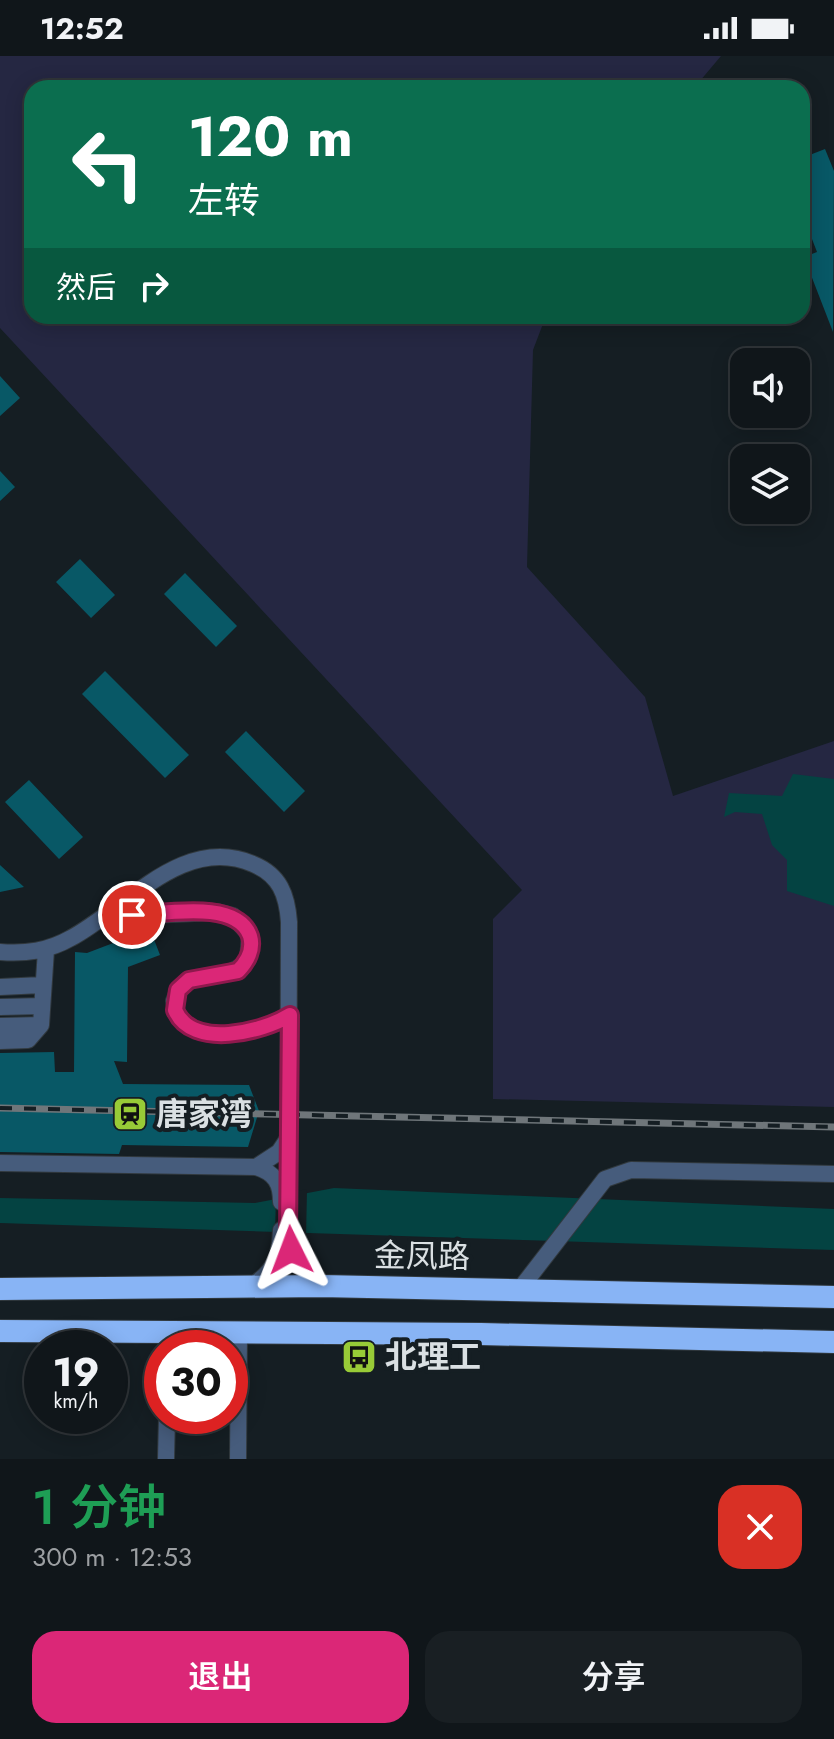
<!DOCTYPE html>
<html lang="zh">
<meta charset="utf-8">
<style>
body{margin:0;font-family:Jost,"Noto Sans SC",sans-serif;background:#191f23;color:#f1f3f6;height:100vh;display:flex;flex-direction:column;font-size:30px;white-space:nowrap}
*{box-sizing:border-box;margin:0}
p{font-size:26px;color:#9c9fa2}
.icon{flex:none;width:44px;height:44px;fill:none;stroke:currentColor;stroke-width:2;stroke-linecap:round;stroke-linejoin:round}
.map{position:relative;height:1403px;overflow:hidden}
.panel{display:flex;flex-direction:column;background:#10161a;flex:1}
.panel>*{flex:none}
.hud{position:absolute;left:24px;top:24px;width:786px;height:244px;border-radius:24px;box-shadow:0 4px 20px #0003,0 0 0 2px #303539;background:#0b6e4f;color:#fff;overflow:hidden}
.controls{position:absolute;left:730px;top:292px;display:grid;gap:16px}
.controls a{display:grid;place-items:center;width:80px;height:80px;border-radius:16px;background:#10161a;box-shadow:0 4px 20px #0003,0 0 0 2px #303539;font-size:40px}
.speed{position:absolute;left:24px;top:1274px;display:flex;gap:16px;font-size:40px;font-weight:700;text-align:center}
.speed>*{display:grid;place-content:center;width:104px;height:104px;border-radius:50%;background:#10161a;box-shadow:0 4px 20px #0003,0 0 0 2px #303539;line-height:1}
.speed small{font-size:20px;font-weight:400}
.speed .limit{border:12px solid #d22;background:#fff;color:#111}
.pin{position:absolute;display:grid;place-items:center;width:68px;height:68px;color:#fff;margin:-34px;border:4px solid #fff;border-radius:50%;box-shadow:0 2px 8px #0007}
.me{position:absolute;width:88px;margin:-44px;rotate:357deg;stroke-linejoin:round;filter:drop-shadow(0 0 6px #0008)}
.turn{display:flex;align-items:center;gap:28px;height:168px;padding:0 32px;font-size:36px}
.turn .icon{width:104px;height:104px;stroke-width:2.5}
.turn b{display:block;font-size:56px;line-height:68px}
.then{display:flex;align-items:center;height:76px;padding:0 32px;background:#0003;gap:16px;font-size:30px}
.round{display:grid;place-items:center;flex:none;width:84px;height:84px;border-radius:24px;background:#191f23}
.head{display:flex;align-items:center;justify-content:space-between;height:136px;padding:0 32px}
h1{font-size:48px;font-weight:600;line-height:60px;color:#1e9e55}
.primary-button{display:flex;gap:16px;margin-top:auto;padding:16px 32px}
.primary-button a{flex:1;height:92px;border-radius:24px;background:#db2777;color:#fff;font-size:32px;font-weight:600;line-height:92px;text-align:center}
.primary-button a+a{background:#191f23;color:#f1f3f6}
.status{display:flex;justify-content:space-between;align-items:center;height:56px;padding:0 40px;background:#10161a;direction:ltr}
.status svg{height:22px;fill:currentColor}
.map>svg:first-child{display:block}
.green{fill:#252742}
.water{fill:#044342}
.pier{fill:#151e23}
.building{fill:#085866}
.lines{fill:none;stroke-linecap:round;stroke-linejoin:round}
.minor-casing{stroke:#31393e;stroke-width:18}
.highway-casing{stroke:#31393e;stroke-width:24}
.minor{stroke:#465c7c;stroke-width:16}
.highway{stroke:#88b4f5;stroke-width:22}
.rail-casing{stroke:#6f767a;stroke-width:7}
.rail{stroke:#151e23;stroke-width:4;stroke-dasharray:12;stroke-linecap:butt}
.route-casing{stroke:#8e194d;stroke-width:20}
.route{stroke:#db2777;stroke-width:14}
.labels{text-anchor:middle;stroke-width:8;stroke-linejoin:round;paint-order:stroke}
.poi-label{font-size:32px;font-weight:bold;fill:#dae0e3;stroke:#151e23;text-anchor:start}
.street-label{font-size:32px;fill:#dae0e3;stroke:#151e23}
</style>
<div class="status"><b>12:52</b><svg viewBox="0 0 49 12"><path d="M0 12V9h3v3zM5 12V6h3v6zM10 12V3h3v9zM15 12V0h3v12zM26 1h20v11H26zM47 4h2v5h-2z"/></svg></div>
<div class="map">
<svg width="834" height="1403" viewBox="0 0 834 1403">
<rect width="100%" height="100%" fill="#151e23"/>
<path class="green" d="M0 0H721L694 32H32V260H546L533 294 527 511 645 641 673 740 834 685V1051L493 1043V863L522 834 0 272Z"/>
<path class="water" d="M793 718 834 723V850L787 835V804L772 789 762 758 735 756 724 761 729 737 782 740Z
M334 1132 834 1153V1194L0 1167V1142L255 1147Z"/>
<path class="pier" d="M307 1133 306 1181 275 1180 276 1139Z"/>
<path class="building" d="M825 93 834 115 833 276 804 201 817 196 802 157V102Z
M0 320 20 342 0 360Z
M0 415 15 431 0 445Z
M80 503 115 539 91 562 56 526Z
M185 517 237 570 216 591 164 538Z
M105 615 189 699 165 722 82 638Z
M246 675 305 735 284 756 225 696Z
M29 724 83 781 59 803 5 746Z
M0 809 24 831 0 836Z
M150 873 160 899 128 911 127 1006 114 1005 123 1028 249 1029 259 1055 248 1091 122 1089 119 1098 0 1096V997L54 996 55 1016H74L75 896 87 897Z"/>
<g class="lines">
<g class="minor-casing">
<path id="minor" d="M104 861 217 856 233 860 250 879 248 903C228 931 185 907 174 945 180 996 260 978 290 959
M0 896C26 898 48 895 71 882 127 852 183 778 253 808 280 819 287 839 289 866L288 1180C294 1203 302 1215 321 1230
M0 931 42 929
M0 951 42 950
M0 970 41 969
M0 985 28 984 41 969 46 894
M0 1107 256 1111 279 1096 289 1081
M256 1111C275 1117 281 1127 281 1146
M253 1229C275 1214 280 1200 281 1174
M520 1233 605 1123 631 1114 834 1118
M168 1292V1276
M166 1403 167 1360
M238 1403 239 1277"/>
</g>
<g class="highway-casing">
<path id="highway" d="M0 1233 321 1230 834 1241
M0 1275 481 1278 834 1286"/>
</g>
<use href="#minor" class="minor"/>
<use href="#highway" class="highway"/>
<g class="rail-casing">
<path id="rail" d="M0 1052 834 1071"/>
</g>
<use href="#rail" class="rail"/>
</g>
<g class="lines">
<g class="route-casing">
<path id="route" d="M132 859C164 858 237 843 250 880 254 893 247 906 238 915L189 924 178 934 175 954C192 994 263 976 290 959L288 1180 291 1194"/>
</g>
<use href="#route" class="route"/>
</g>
<defs>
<g id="station-square" transform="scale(1.8)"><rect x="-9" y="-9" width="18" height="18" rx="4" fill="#98cb37" stroke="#151e23"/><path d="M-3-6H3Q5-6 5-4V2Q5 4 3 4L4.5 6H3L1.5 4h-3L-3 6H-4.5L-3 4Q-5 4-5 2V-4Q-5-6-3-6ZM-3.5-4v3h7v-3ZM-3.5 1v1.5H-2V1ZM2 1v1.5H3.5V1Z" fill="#111"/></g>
<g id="bus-square" transform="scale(1.8)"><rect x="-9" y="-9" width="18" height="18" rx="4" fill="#98cb37" stroke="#151e23"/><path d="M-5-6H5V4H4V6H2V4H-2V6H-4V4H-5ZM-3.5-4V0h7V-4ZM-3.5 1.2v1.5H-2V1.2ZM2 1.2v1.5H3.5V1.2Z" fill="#111"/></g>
</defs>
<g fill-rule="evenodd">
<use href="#station-square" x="130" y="1058"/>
<use href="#bus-square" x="359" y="1301"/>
</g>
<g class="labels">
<g class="poi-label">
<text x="156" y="1069">唐家湾</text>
<text x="385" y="1312">北理工</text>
</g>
<g class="street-label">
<text transform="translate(422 1200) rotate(1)" y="11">金凤路</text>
</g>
</g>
</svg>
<div class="controls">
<a><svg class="icon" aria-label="sound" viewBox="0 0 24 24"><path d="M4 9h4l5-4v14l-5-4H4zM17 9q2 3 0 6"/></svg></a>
<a><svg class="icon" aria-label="layers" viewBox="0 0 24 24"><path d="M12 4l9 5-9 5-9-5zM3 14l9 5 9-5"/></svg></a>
</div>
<div class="speed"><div>19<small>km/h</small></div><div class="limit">30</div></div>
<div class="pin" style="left:132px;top:859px;background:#d93025"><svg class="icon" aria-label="arrive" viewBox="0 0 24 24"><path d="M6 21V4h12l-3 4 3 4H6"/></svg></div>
<svg class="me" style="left:291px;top:1194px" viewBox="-20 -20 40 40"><path d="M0-17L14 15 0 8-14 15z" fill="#db2777" stroke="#fff" stroke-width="4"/></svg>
<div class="hud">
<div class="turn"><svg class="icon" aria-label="left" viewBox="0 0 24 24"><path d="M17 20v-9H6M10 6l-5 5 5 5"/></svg><div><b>120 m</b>左转</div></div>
<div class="then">然后<svg class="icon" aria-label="right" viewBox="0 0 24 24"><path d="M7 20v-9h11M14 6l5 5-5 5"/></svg></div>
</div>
</div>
<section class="panel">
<div class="head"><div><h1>1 分钟</h1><p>300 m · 12:53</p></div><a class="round" style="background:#d93025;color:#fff"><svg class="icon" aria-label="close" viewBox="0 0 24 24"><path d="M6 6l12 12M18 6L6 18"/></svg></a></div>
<div class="primary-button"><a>退出</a><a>分享</a></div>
</section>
